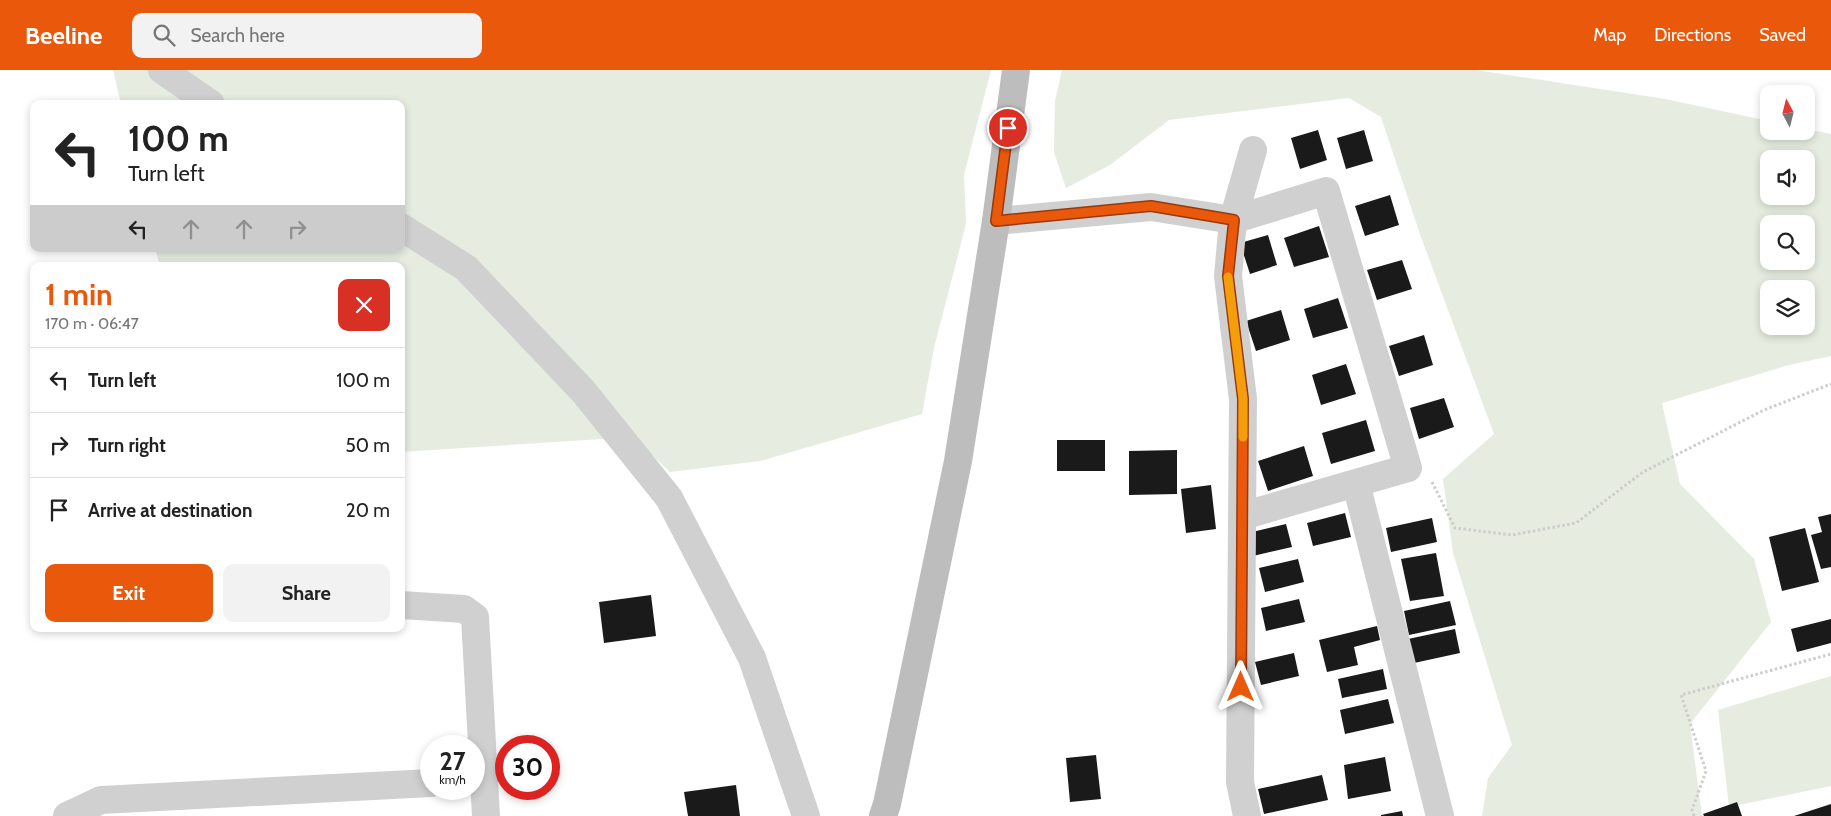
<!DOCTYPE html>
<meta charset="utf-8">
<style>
body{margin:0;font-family:Cabin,sans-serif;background:#f2f2f2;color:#222;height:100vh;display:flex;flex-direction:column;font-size:19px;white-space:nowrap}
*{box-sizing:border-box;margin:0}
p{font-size:16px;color:#767676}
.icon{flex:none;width:28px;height:28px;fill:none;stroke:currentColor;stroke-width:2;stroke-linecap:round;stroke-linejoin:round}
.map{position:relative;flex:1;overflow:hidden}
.details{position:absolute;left:30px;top:192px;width:375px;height:370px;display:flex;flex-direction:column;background:#fff;border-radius:10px;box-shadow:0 2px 8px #0003}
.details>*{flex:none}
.banner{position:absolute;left:30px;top:30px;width:375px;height:152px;border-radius:10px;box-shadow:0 2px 8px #0003;background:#fff;color:#222;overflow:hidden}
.needle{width:32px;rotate:353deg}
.buttons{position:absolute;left:1760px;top:15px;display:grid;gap:10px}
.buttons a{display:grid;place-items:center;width:55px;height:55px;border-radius:10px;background:#fff;box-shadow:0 2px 8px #0003;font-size:25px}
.speed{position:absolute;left:420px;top:665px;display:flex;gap:10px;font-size:25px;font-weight:700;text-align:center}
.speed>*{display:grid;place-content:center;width:65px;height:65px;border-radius:50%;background:#fff;box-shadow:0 2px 8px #0003;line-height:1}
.speed small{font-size:12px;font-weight:400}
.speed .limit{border:8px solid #d22;background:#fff;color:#111}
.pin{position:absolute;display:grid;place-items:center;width:42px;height:42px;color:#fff;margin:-21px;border:2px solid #fff;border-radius:50%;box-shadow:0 1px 5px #0007}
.me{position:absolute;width:55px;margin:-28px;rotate:0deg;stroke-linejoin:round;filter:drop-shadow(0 0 4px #0008)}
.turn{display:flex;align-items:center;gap:18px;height:105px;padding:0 15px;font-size:22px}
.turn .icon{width:65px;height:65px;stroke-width:2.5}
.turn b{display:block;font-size:35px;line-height:42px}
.lanes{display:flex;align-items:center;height:48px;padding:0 15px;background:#0003;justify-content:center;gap:25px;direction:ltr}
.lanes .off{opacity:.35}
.round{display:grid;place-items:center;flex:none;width:52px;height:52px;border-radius:10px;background:#f2f2f2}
.headline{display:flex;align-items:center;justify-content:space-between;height:85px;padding:0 15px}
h1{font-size:30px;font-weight:800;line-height:38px;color:#ea580c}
.primary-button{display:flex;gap:10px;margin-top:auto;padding:10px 15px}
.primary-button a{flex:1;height:58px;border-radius:10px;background:#ea580c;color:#fff;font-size:20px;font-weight:800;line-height:58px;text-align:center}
.primary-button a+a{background:#f2f2f2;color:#222}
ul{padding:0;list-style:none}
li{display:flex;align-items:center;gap:15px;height:65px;padding:0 15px;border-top:1px solid #e0e0e0}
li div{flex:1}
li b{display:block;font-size:19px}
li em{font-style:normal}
header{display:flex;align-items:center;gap:30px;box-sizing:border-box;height:70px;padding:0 25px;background:#ea580c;color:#fff}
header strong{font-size:24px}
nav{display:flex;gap:28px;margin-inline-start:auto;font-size:18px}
.search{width:350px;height:45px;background:#f2f2f2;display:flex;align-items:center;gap:12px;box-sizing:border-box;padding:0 18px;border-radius:10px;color:#767676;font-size:19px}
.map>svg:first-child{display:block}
.green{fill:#e6ecdf;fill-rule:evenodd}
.building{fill:#1a1a1a}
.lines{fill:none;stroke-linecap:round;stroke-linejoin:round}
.path{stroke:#cdcdcd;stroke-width:3;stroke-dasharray:2.5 2.5;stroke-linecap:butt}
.street{stroke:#d0d0d0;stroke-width:28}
.secondary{stroke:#bdbdbd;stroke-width:28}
.route-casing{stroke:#983908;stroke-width:12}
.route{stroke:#ea580c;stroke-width:9}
.slow{stroke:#f59e0b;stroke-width:9}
</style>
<header>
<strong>Beeline</strong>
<div class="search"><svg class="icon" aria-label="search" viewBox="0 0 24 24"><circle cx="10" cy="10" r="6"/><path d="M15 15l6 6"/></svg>Search here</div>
<nav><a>Map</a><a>Directions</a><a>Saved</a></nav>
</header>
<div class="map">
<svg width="1831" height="746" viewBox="0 0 1831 746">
<rect width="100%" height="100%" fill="#fff"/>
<path class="green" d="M113 0H991L964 105 966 154 934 278 922 344 760 391 670 402 633 367 401 382V196H160L155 179H401V34H121Z
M1062 0H1476L1665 29 1769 51V61H1806V59L1831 64V286L1789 295 1662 333 1680 414 1754 489 1771 552 1690 654 1702 746H1482L1488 708 1512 675 1453 483 1443 409 1494 364 1421 167 1381 47 1349 28 1169 50 1110 95 1066 118 1054 82 1055 31ZM1769 89H1806V126H1769ZM1769 154H1806V191H1769ZM1769 219H1806V256H1769Z
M1831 606V716L1729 737 1718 640Z"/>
<path class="building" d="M1318 60 1327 90 1300 99 1291 68Z
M1364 60 1373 91 1346 99 1337 68Z
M1390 125 1399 155 1365 166 1355 136Z
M1319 156 1329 187 1294 197 1284 168Z
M1268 165 1277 195 1250 204 1240 173Z
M1402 190 1412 219 1377 230 1367 200Z
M1338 228 1348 258 1313 268 1304 239Z
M1281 240 1290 270 1256 281 1246 251Z
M1424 265 1433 295 1399 306 1389 276Z
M1346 294 1356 324 1321 335 1312 305Z
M1444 328 1454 357 1419 369 1410 338Z
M1366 350 1375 381 1331 394 1322 363Z
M1057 370H1105V401H1057Z
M1304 376 1313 406 1268 421 1258 391Z
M1177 380V424L1129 425V381Z
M1211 415 1216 459 1186 463 1181 419Z
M1345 443 1351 467 1313 476 1307 453Z
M1831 444V497L1821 499 1811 465 1822 462 1818 447Z
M1432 448 1437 472 1391 482 1386 458Z
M1286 454 1292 477 1253 486 1248 463Z
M1805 458 1819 512 1782 521 1769 467Z
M1436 483 1444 526 1410 531 1401 489Z
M1298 489 1304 512 1265 522 1259 498Z
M651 525 656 566 604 573 599 532Z
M1299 529 1305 552 1266 561 1261 538Z
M1450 531 1456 555 1409 565 1404 541Z
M1831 549V573L1797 582 1791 559Z
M1377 556 1380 570 1354 577 1358 595 1327 602 1319 570Z
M1455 559 1460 583 1414 593 1408 569Z
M1294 583 1299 606 1261 615 1255 592Z
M1383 599 1387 619 1342 628 1338 609Z
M1388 629 1394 653 1345 664 1340 640Z
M1096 685 1101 729 1070 732 1066 688Z
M1385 687 1391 721 1348 729 1344 695Z
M1322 705 1328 730 1264 744 1258 719Z
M736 715 740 746H688L684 722Z
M1737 732 1742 746H1704L1703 744Z
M1831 734V746H1794Z
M1402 741 1403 746H1381V745Z"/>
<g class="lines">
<path class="path" d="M1432 412 1455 458 1512 465 1576 453 1643 402 1764 340 1831 314
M1694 746 1692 740 1706 701 1681 625 1831 584"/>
<path class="street" d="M162 0 211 34
M996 151 1151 137 1233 150 1326 121 1408 398 1242 446
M401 157 466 198 583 321 669 428 752 588 806 746
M1356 413 1440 746
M401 535 464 539 475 547 486 746
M67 746 101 730 431 713
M1247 746 1240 712 1243 329 1228 206 1233 150 1253 80"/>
<path class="secondary" d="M883 746 887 734 958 391 996 151 1016 0"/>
</g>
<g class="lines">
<g class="route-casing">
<path id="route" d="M1008 58 996 151 1151 136 1234 150 1228 206 1243 329 1241 617"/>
</g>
<use href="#route" class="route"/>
<path class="slow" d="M1228 207 1243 329V367"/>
</g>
</svg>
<div class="buttons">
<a><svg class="needle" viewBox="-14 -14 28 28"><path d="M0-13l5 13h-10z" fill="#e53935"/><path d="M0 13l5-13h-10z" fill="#767676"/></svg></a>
<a><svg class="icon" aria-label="sound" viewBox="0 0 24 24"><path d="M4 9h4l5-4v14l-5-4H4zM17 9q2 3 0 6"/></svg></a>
<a><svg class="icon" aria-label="search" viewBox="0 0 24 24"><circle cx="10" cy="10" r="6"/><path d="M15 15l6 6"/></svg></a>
<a><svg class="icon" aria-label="layers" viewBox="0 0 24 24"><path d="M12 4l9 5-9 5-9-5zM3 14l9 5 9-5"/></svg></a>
</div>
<div class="speed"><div>27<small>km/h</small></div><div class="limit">30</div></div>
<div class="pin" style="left:1008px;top:58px;background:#d93025"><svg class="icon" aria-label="arrive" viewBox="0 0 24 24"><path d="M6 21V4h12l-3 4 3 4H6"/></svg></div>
<svg class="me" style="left:1241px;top:617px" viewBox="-20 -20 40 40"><path d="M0-17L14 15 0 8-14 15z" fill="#ea580c" stroke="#fff" stroke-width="4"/></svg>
<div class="banner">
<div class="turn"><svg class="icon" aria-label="left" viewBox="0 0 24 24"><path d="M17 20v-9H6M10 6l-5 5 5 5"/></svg><div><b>100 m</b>Turn left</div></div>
<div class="lanes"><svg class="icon" aria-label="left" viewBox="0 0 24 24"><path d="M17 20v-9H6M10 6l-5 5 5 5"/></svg><svg class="icon off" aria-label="ahead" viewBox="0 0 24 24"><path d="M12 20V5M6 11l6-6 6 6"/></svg><svg class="icon off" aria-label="ahead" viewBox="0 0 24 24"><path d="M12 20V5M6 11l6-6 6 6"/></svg><svg class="icon off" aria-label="right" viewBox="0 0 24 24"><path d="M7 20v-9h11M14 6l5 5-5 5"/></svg></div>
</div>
<section class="details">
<div class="headline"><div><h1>1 min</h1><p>170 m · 06:47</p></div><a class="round" style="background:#d93025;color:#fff"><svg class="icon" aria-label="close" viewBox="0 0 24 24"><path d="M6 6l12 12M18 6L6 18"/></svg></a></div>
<ul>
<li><svg class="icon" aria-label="left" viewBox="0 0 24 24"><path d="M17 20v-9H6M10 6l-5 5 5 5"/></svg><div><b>Turn left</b></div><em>100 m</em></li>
<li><svg class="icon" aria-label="right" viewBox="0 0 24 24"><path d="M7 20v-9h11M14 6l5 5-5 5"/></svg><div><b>Turn right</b></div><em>50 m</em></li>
<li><svg class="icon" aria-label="arrive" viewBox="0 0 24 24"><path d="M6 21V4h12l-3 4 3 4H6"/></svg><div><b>Arrive at destination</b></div><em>20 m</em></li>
</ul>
<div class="primary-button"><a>Exit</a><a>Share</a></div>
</section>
</div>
